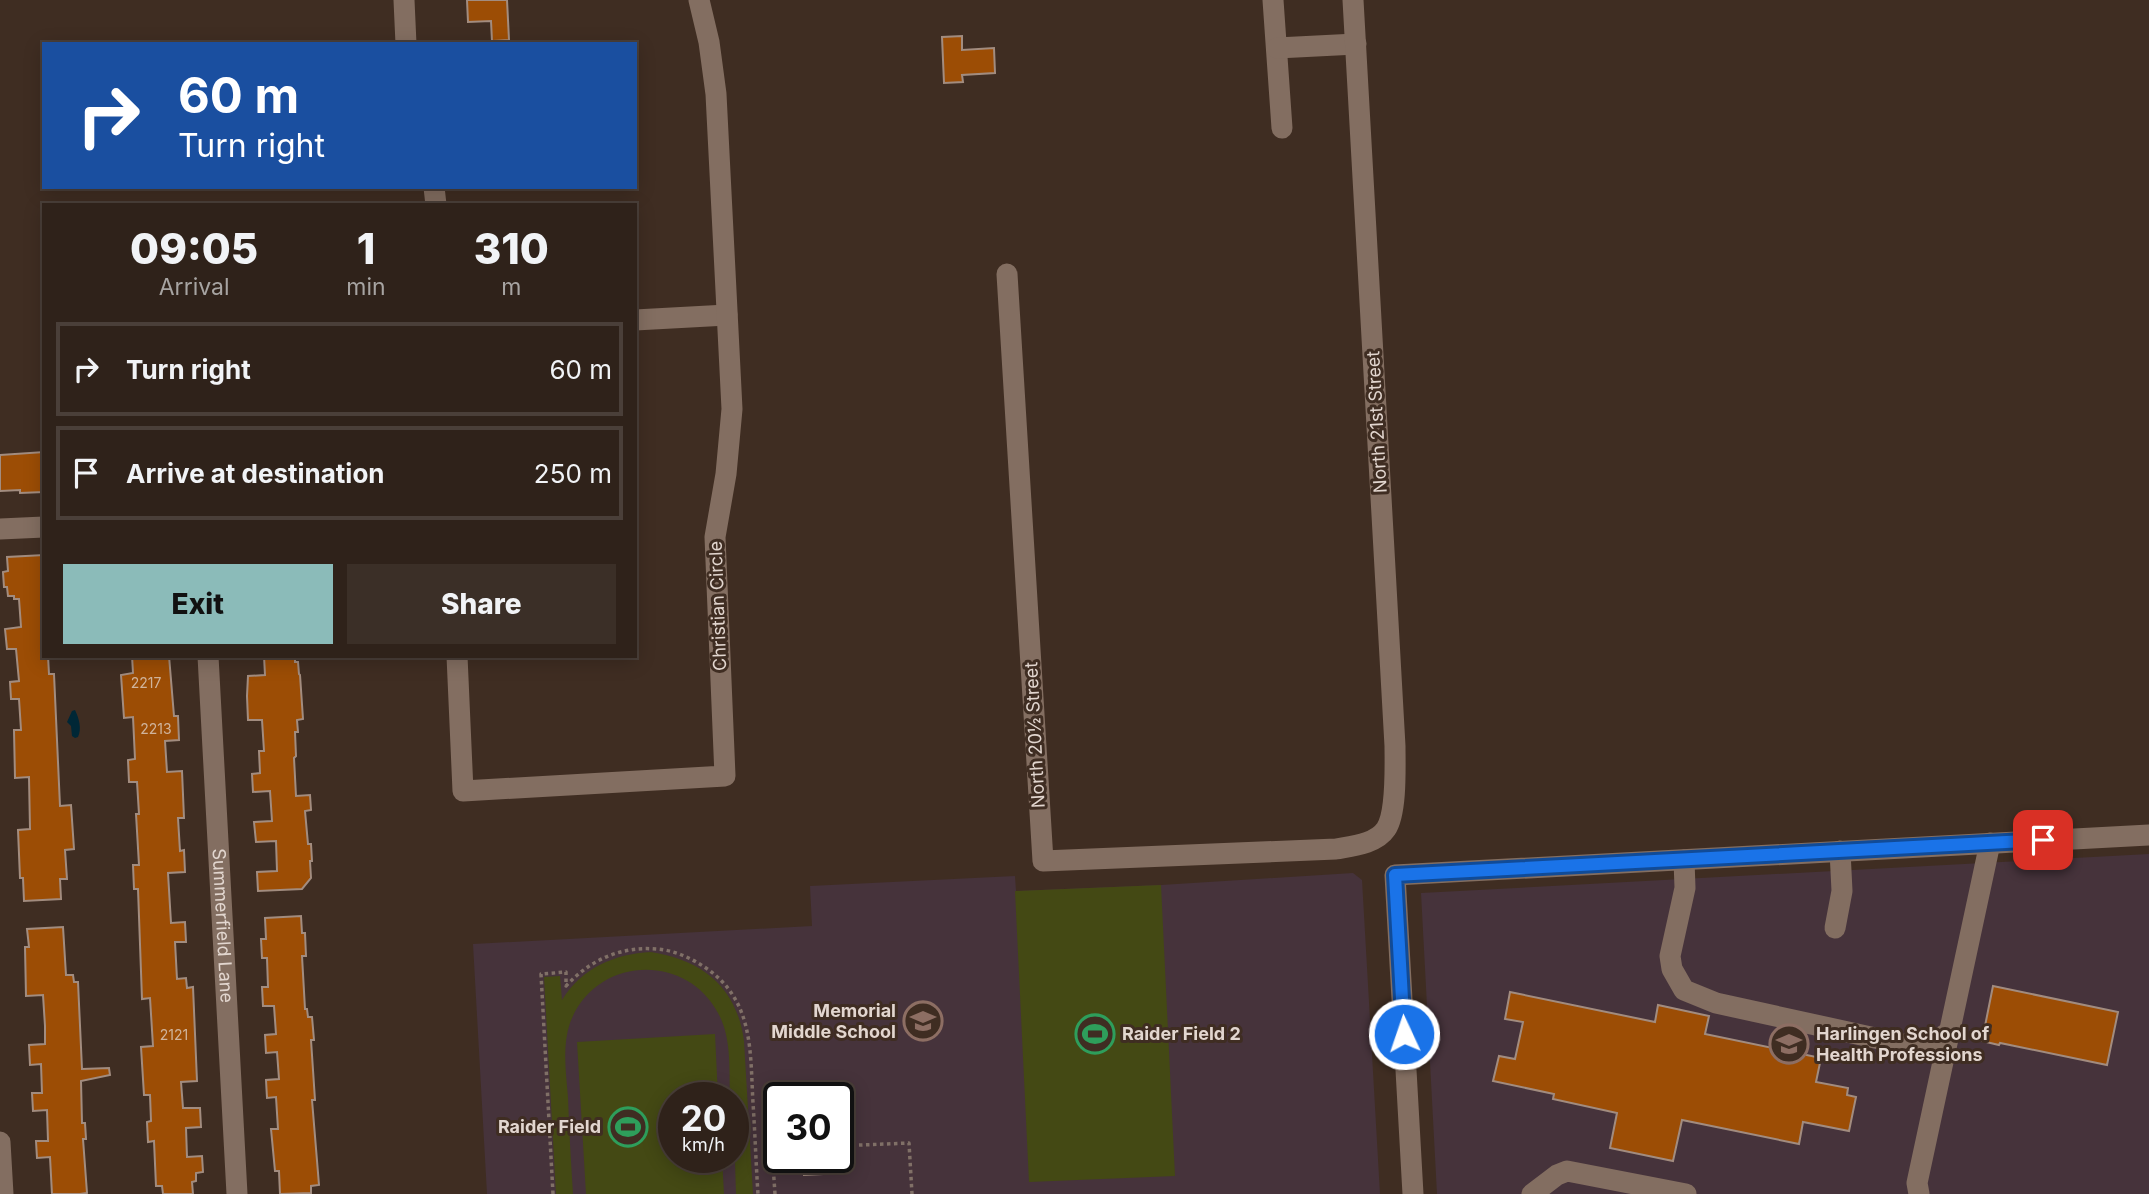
<!DOCTYPE html>
<meta charset="utf-8">
<style>
body{margin:0;font-family:Inter,sans-serif;background:#3b2f27;color:#f1f3f6;height:100vh;display:flex;flex-direction:column;font-size:26px;white-space:nowrap}
*{box-sizing:border-box;margin:0}
p{font-size:23px;color:#a7a4a2}
.icon{flex:none;width:38px;height:38px;fill:none;stroke:currentColor;stroke-width:2;stroke-linecap:round;stroke-linejoin:round}
.map{position:relative;flex:1;overflow:hidden}
.drawer{position:absolute;left:42px;top:203px;width:595px;height:455px;display:flex;flex-direction:column;background:#2f221a;border-radius:0px;box-shadow:0 4px 18px #0003,0 0 0 2px #4a3f39}
.drawer>*{flex:none}
.banner{position:absolute;left:42px;top:42px;width:595px;height:147px;border-radius:0px;box-shadow:0 4px 18px #0003,0 0 0 2px #4a3f39;background:#1a4fa0;color:#fff;overflow:hidden}
.speed{position:absolute;left:658px;top:1082px;display:flex;gap:14px;font-size:35px;font-weight:700;text-align:center}
.speed>*{display:grid;place-content:center;width:91px;height:91px;border-radius:50%;background:#2f221a;box-shadow:0 4px 18px #0003,0 0 0 2px #4a3f39;line-height:1}
.speed small{font-size:18px;font-weight:400}
.speed .limit{border:4px solid #111;border-radius:10px;background:#fff;color:#111}
.pin{position:absolute;display:grid;place-items:center;width:60px;height:60px;color:#fff;margin:-30px;border-radius:14px;box-shadow:0 4px 10px #0006}
.me{position:absolute;width:77px;margin:-38px;rotate:357deg;stroke-linejoin:round;filter:drop-shadow(0 0 5px #0008)}
.turn{display:flex;align-items:center;gap:24px;height:147px;padding:0 21px;font-size:32px}
.turn .icon{width:91px;height:91px;stroke-width:2.5}
.turn b{display:block;font-size:49px;line-height:60px}
.eta{display:flex;justify-content:space-evenly;align-items:center;height:119px;text-align:center}
.eta b{font-size:42px;font-weight:800;line-height:49px}
.primary-button{display:flex;gap:14px;margin-top:auto;padding:14px 21px}
.primary-button a{flex:1;height:80px;border-radius:0px;background:#8bbbb9;color:#111;font-size:28px;font-weight:800;line-height:80px;text-align:center}
.primary-button a+a{background:#3b2f27;color:#f1f3f6}
ul{padding:0;list-style:none}
li{display:flex;align-items:center;gap:21px;height:94px;margin:0 14px 10px;padding:0 7px;border:4px solid #4a3f39;border-radius:0px}
li div{flex:1}
li b{display:block;font-size:26px}
li em{font-style:normal}
.map>svg:first-child{display:block}
.education{fill:#46333b;fill-rule:evenodd}
.green{fill:#444914}
.water{fill:#002736}
.building{fill:#9c4d05;stroke:#a28c7f;stroke-width:2}
.lines{fill:none;stroke-linecap:round;stroke-linejoin:round}
.path{stroke:#807067;stroke-width:3.5;stroke-dasharray:3.5 3.5;stroke-linecap:butt}
.minor{stroke:#836e61;stroke-width:21}
.route-casing{stroke:#114b97;stroke-width:18}
.route{stroke:#1a73e8;stroke-width:12}
.labels{text-anchor:middle;stroke-width:6;stroke-linejoin:round;paint-order:stroke}
.number-label{font-size:14px;fill:#d0b49c}
.street-label{font-size:18px;fill:#e2d6cf;stroke:#3f2d22}
.poi-label{font-size:18px;font-weight:bold;fill:#e2d6cf;stroke:#3f2d22;text-anchor:end}
</style>
<div class="map">
<svg width="2149" height="1194" viewBox="0 0 2149 1194">
<rect width="100%" height="100%" fill="#3f2d22"/>
<path class="education" d="M2149 854V1194H1437L1421 893Z
M1353 873 1362 880 1380 1194H487L473 944 812 926 810 886 1015 876 1016 891 1161 885ZM674 1097H733V1157H674ZM779 1097H838V1157H779Z"/>
<path class="green" d="M1161 885 1175 1176 1029 1182 1015 891Z
M651 952C702 960 737 987 744 1041L753 1194H736L733 1097H730C729 1070 732 1038 718 1013 685 951 594 957 570 1023 562 1046 566 1073 568 1097 569 1130 571 1162 573 1194H556L544 977 560 976 562 1000C582 968 614 954 651 952Z
M715 1034 718 1097H674V1157H722L724 1194H586L577 1042Z"/>
<path class="water" d="M75 710C79 718 82 729 78 737L75 738 72 736 71 726 67 722 72 711Z"/>
<path class="building" d="M467 0H507L509 40 492 41 491 21 468 22Z
M962 36V50L994 48 995 73 962 75 963 82 944 83 942 37Z
M44 452V492L20 493V490L0 491V455Z
M44 555V656H48L49 674H54L60 806 71 805 74 849 65 850 67 879H60L61 899 24 901 23 878H20L18 830 30 829 29 777 15 778 14 730H21L19 699H11L10 682 19 681 16 649H7L5 629 21 627 19 599H14V596H8L7 587H4L3 572 8 571 7 557Z
M132 656H169L174 716H178L179 740 165 741 167 772 182 771 184 818H178L180 851 184 850 185 872 168 873 171 923 185 922 186 942H175L177 979 186 978 187 988 193 987 197 1081 181 1082 183 1108H200L201 1127 186 1128 187 1157 202 1156 203 1172 196 1173V1181L192 1182 193 1194H163L162 1186H156L154 1141 148 1142 147 1122 151 1121 150 1095H144L141 1047 153 1046 150 998 142 999 138 889H134L133 865H139L136 814H139L137 782H129L128 760 135 759 133 717 124 718 121 675 133 673Z
M264 656H295V662H298L299 674 300 675 303 719 297 720 298 732H295L296 756 294 758 296 796 310 795 311 810 305 811 308 844H311L312 861H310L311 878 302 889 258 891 257 872 277 871 276 841 256 842 254 822 272 821 270 791 253 792 252 774 260 773 259 751H264L262 720H248L247 696 248 676 265 675Z
M301 916 302 933H305L306 956H302L305 1009H307L308 1017H312L314 1040H311L315 1100H312L319 1185 311 1186V1193L280 1194 279 1171H275L271 1129H278L276 1097 267 1098 266 1080 279 1079 277 1052 266 1053 265 1035 276 1034 274 1006H263L262 987H268L267 958H262L261 939H266L265 918Z
M63 927 66 975H73L74 982H78L82 1069 109 1068 110 1075 81 1081 82 1123H85L86 1139H83L87 1193 80 1194H52L50 1157 37 1158 36 1141H48L47 1110 33 1111 32 1093H42L41 1064 30 1065 29 1045 45 1044V1026L43 995 26 996 25 947H29L27 929Z
M1993 986 2118 1012 2107 1065 2000 1043 1999 1045 1982 1041Z
M1510 992 1655 1022 1658 1005 1709 1016 1705 1034 1821 1058 1816 1082 1848 1088 1847 1095 1856 1097 1849 1131 1803 1122 1799 1144 1682 1120 1673 1161 1610 1148 1617 1113 1553 1099 1554 1094 1493 1081 1499 1056 1515 1059 1523 1022 1505 1019Z
M803 1157H842L843 1173 804 1175Z"/>
<g class="lines">
<path class="path" d="M838 1146 909 1143 912 1194
M553 1194 541 974 566 972V986C590 960 621 946 656 949 674 950 691 958 706 968 754 1001 750 1051 753 1103 755 1133 756 1164 758 1194
M775 1194 772 1150H779"/>
<g class="minor">
<path d="M404 0 406 44"/>
<path d="M1273 0 1282 128"/>
<path d="M1277 48 1356 44"/>
<path d="M434 187 436 205"/>
<path d="M1007 274 1043 861 1336 849C1352 846 1376 844 1386 829 1397 813 1395 766 1395 746L1353 0"/>
<path d="M635 320 727 315"/>
<path d="M0 529 44 527"/>
<path id="s1" d="M208 656 237 1194"/>
<path d="M457 656 463 791 725 776 715 537 726 474 732 409 716 94 709 42 699 0"/>
<path d="M1684 860 1685 888 1670 956 1672 969 1684 990 1716 1003 1907 1045 1934 1042 1949 1032"/>
<path d="M1835 928 1842 891 1840 851"/>
<path d="M0 1142 3 1194"/>
<path d="M1413 1194 1395 875 2149 835"/>
<path d="M1532 1194 1557 1175 1567 1171 1686 1194"/>
<path d="M1919 1194 1917 1183 1990 843"/>
</g>
</g>
<g class="lines">
<g class="route-casing">
<path id="route" d="M1404 1034 1395 875 2043 840"/>
</g>
<use href="#route" class="route"/>
</g>
<defs>
<g id="school-ring" transform="scale(2.0125)"><circle r="9.5" fill="#3f2d22" stroke="#8d6e63" stroke-width="1.5"/><path d="M0-5L7-2L0 1L-7-2ZM-4 1L0 2.5L4 1V4Q0 6-4 4Z" fill="#8d6e63"/></g>
<g id="stadium-ring" transform="scale(2.0125)"><circle r="9.5" fill="#3f2d22" stroke="#2e9e5b" stroke-width="1.5"/><path d="M0-5a6.5 5 0 1 0 0 10a6.5 5 0 1 0 0-10ZM-3.5-1.8h7v3.6h-7Z" fill="#2e9e5b"/></g>
</defs>
<g fill-rule="evenodd">
<use href="#school-ring" x="923" y="1021"/>
<use href="#stadium-ring" x="1095" y="1034"/>
<use href="#school-ring" x="1789" y="1044"/>
<use href="#stadium-ring" x="628" y="1127"/>
</g>
<g class="labels">
<g class="number-label">
<text x="146" y="688">2217</text>
<text x="156" y="734">2213</text>
<text x="174" y="1040">2121</text>
</g>
<g class="street-label">
<text transform="translate(1377 422) rotate(-93)" y="6">North 21st Street</text>
<text transform="translate(718 606) rotate(-92)" y="6">Christian Circle</text>
<text transform="translate(1035 735) rotate(-93)" y="6">North 20½ Street</text>
<text dy="6" stroke="none"><textPath href="#s1" startOffset="270">Summerfield Lane</textPath></text>
</g>
<g class="poi-label">
<text x="896" y="1017">Memorial<tspan x="896" dy="21">Middle School</tspan></text>
<text x="1122" y="1040" text-anchor="start">Raider Field 2</text>
<text x="1816" y="1040" text-anchor="start">Harlingen School of<tspan x="1816" dy="21">Health Professions</tspan></text>
<text x="601" y="1133">Raider Field</text>
</g>
</g>
</svg>
<div class="speed"><div>20<small>km/h</small></div><div class="limit">30</div></div>
<div class="pin" style="left:2043px;top:840px;background:#d93025"><svg class="icon" aria-label="arrive" viewBox="0 0 24 24"><path d="M6 21V4h12l-3 4 3 4H6"/></svg></div>
<svg class="me" style="left:1404px;top:1034px" viewBox="-20 -20 40 40"><circle r="17" fill="#1a73e8" stroke="#fff" stroke-width="3"/><path d="M0-11L8 9 0 5-8 9z" fill="#fff"/></svg>
<div class="banner">
<div class="turn"><svg class="icon" aria-label="right" viewBox="0 0 24 24"><path d="M7 20v-9h11M14 6l5 5-5 5"/></svg><div><b>60 m</b>Turn right</div></div>
</div>
<section class="drawer">
<div class="eta">
<div><b>09:05</b><p>Arrival</p></div>
<div><b>1</b><p>min</p></div>
<div><b>310</b><p>m</p></div>
</div>
<ul>
<li><svg class="icon" aria-label="right" viewBox="0 0 24 24"><path d="M7 20v-9h11M14 6l5 5-5 5"/></svg><div><b>Turn right</b></div><em>60 m</em></li>
<li><svg class="icon" aria-label="arrive" viewBox="0 0 24 24"><path d="M6 21V4h12l-3 4 3 4H6"/></svg><div><b>Arrive at destination</b></div><em>250 m</em></li>
</ul>
<div class="primary-button"><a>Exit</a><a>Share</a></div>
</section>
</div>
